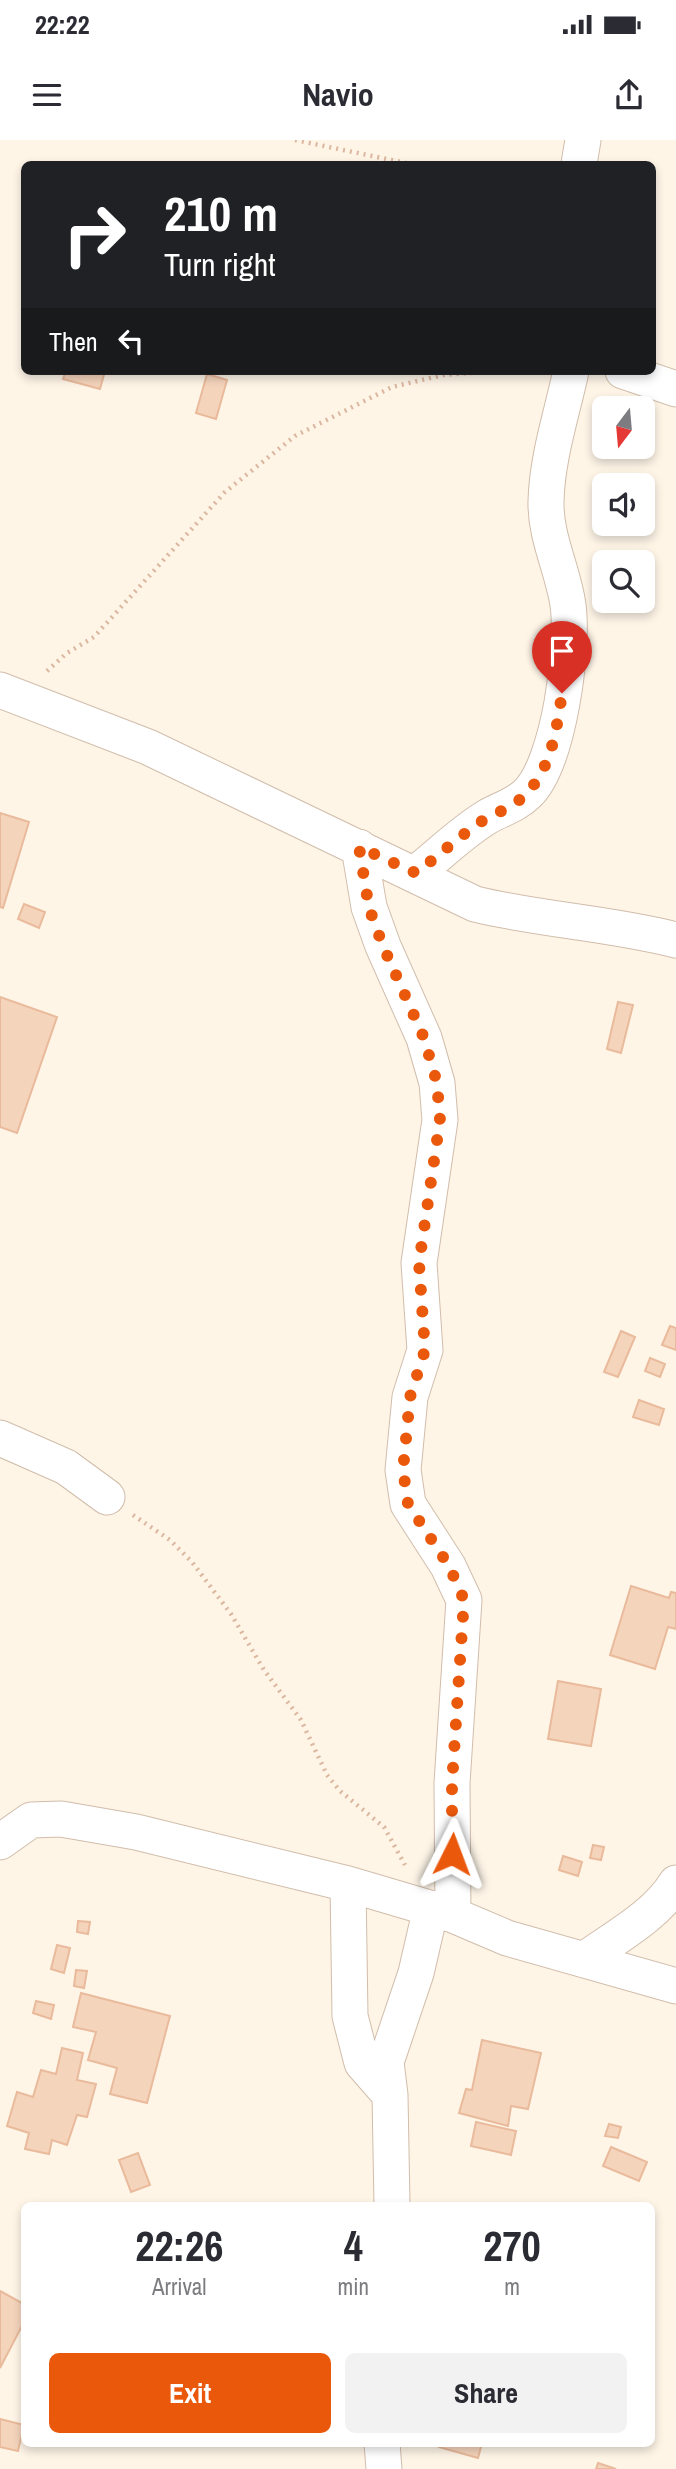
<!DOCTYPE html>
<style>
body{margin:0;font-family:"Archivo Narrow",sans-serif;background:#f2f2f3;color:#2b2b33;height:100vh;display:flex;flex-direction:column;font-size:26px;white-space:nowrap}
*{box-sizing:border-box;margin:0}
p{font-size:23px;color:#7c7c81}
.icon{flex:none;width:38px;height:38px;fill:none;stroke:currentColor;stroke-width:2;stroke-linecap:round;stroke-linejoin:round}
.map{position:relative;flex:1;overflow:hidden}
.side{position:absolute;left:21px;top:2062px;width:634px;height:245px;display:flex;flex-direction:column;background:#fff;border-radius:10px;box-shadow:0 4px 10px #0003}
.side>*{flex:none}
.banner{position:absolute;left:21px;top:21px;width:635px;height:214px;border-radius:10px;box-shadow:0 4px 10px #0003;background:#202124;color:#fff;overflow:hidden}
.needle{width:46px;rotate:196deg}
.fabs{position:absolute;left:592px;top:256px;display:grid;gap:14px}
.fabs a{display:grid;place-items:center;width:63px;height:63px;border-radius:10px;background:#fff;box-shadow:0 4px 10px #0003;font-size:35px}
.pin{position:absolute;display:grid;place-items:center;width:60px;height:60px;color:#fff;margin:-72px -30px;border-radius:50% 50% 50% 0;rotate:-45deg;box-shadow:0 0 7px #0007}
.pin .icon{rotate:45deg}
.me{position:absolute;width:77px;margin:-38px;rotate:3deg;stroke-linejoin:round;filter:drop-shadow(0 0 5px #0008)}
.turn{display:flex;align-items:center;gap:24px;height:147px;padding:0 28px;font-size:32px}
.turn .icon{width:91px;height:91px;stroke-width:2.5}
.turn b{display:block;font-size:49px;line-height:60px}
.then{display:flex;align-items:center;height:66px;padding:0 28px;background:#0003;gap:14px;font-size:26px}
.eta{display:flex;justify-content:space-evenly;align-items:center;height:119px;text-align:center}
.eta b{font-size:42px;font-weight:700;line-height:49px}
.action{display:flex;gap:14px;margin-top:auto;padding:14px 28px}
.action a{flex:1;height:80px;border-radius:10px;background:#ea580c;color:#fff;font-size:28px;font-weight:700;line-height:80px;text-align:center}
.action a+a{background:#f2f2f3;color:#2b2b33}
.status{display:flex;justify-content:space-between;align-items:center;height:49px;padding:0 35px;background:#fff;direction:ltr}
.status svg{height:19px;fill:currentColor}
header{display:flex;justify-content:space-between;align-items:center;height:91px;padding:0 28px;background:#fff;font-size:32px;font-weight:700}
.map>svg:first-child{display:block}
.building{fill:#f5d4bc;stroke:#e9ba9b;stroke-width:2}
.lines{fill:none;stroke-linecap:round;stroke-linejoin:round}
.street-casing{stroke:#d1bdab;stroke-width:37}
.path{stroke:#dbb79f;stroke-width:4.5;stroke-dasharray:2 5;stroke-linecap:butt}
.street{stroke:#fff;stroke-width:35}
.route{stroke:#ea580c;stroke-width:12;stroke-dasharray:0 21.6}
</style>
<div class="status"><b>22:22</b><svg viewBox="0 0 49 12"><path d="M0 12V9h3v3zM5 12V6h3v6zM10 12V3h3v9zM15 12V0h3v12zM26 1h20v11H26zM47 4h2v5h-2z"/></svg></div>
<header><svg class="icon" aria-label="menu" viewBox="0 0 24 24"><path d="M4 6h16M4 12h16M4 18h16"/></svg>Navio<svg class="icon" aria-label="share" viewBox="0 0 24 24"><path d="M12 15V3M7 8l5-5 5 5M5 13v7h14v-7"/></svg></header>
<div class="map">
<svg width="676" height="2329" viewBox="0 0 676 2329">
<rect width="100%" height="100%" fill="#fef5e7"/>
<path class="building" d="M66 231H105L100 249 63 239Z
M207 234 227 240 216 279 196 273Z
M0 673 29 682 3 768 0 767Z
M24 764 45 772 39 788 18 779Z
M0 857 57 877 17 993 0 987Z
M618 862 633 865 621 913 607 909Z
M670 1186 676 1188V1210L662 1205Z
M621 1191 635 1197 618 1237 604 1232Z
M650 1218 665 1224 660 1237 645 1231Z
M639 1260 664 1269 659 1285 633 1277Z
M631 1446 669 1458 671 1452 676 1453V1489L668 1487 655 1529 610 1515Z
M558 1541 601 1549 591 1606 548 1599Z
M593 1705 604 1707 601 1720 590 1718Z
M563 1716 582 1722 578 1736 559 1730Z
M78 1781 90 1782 88 1794 77 1792Z
M57 1805 70 1808 64 1833 51 1829Z
M76 1830 87 1831 84 1848 74 1846Z
M81 1853 170 1876 147 1963 110 1954 117 1928 88 1920 96 1892 73 1887Z
M36 1861 54 1865 51 1879 33 1873Z
M482 1900 541 1913 528 1969 511 1966 508 1986 459 1973 466 1949 472 1950Z
M62 1908 83 1913 77 1940 96 1944 87 1977 77 1975 67 2005 52 2000 49 2014 25 2009 29 1993 7 1986 17 1952 33 1957 41 1930 56 1934Z
M476 1982 516 1991 511 2015 471 2006Z
M609 1984 621 1987 618 1998 605 1996Z
M611 2007 647 2022 639 2041 603 2026Z
M138 2013 150 2045 131 2052 119 2020Z
M0 2151 24 2164V2182L0 2228Z
M0 2279 24 2285 18 2311 0 2307Z
M440 2303H482L478 2318 439 2307Z
M598 2323 616 2329H596Z"/>
<g class="lines">
<g class="street-casing">
<path id="street" d="M579 24 583 0
M623 231 676 249
M0 550 148 607 475 764C541 780 610 783 676 800
M359 707 369 767 383 806 424 898 437 943 440 980 419 1123 425 1210 410 1257 403 1330 408 1364 448 1426 464 1460 452 1643 453 1775
M416 733C439 715 462 692 487 677 501 669 516 665 528 653 559 622 574 508 568 465 563 430 545 397 546 361 547 318 562 273 571 231
M0 1298 66 1327 107 1357
M0 1702 31 1680 61 1679 136 1692 348 1744 453 1775 507 1798 676 1846
M348 1744 350 1876 362 1923 390 1955
M584 1820C614 1798 656 1776 676 1743
M392 2065 390 1955 386 1922 416 1833 431 1768
M382 2303 384 2329"/>
</g>
<path class="path" d="M295 0 411 24
M47 531 67 513 94 497 225 352 295 296 392 247 443 235 497 231
M133 1375 170 1400 192 1422 231 1474 264 1530 301 1580 327 1635 340 1651 384 1687 405 1725"/>
<use href="#street" class="street"/>
</g>
<g class="lines">
<path class="route" d="M452 1714V1643L464 1460 449 1426 408 1364 403 1330 410 1257 425 1210 419 1123 440 980 437 943 424 898 383 806 369 768 359 707 416 733C439 715 461 695 485 679 494 673 505 671 514 664 550 639 556 594 562 553"/>
</g>
</svg>
<div class="fabs">
<a><svg class="needle" viewBox="-14 -14 28 28"><path d="M0-13l5 13h-10z" fill="#e53935"/><path d="M0 13l5-13h-10z" fill="#7c7c81"/></svg></a>
<a><svg class="icon" aria-label="sound" viewBox="0 0 24 24"><path d="M4 9h4l5-4v14l-5-4H4zM17 9q2 3 0 6"/></svg></a>
<a><svg class="icon" aria-label="search" viewBox="0 0 24 24"><circle cx="10" cy="10" r="6"/><path d="M15 15l6 6"/></svg></a>
</div>
<div class="pin" style="left:562px;top:553px;background:#d93025"><svg class="icon" aria-label="arrive" viewBox="0 0 24 24"><path d="M6 21V4h12l-3 4 3 4H6"/></svg></div>
<svg class="me" style="left:452px;top:1714px" viewBox="-20 -20 40 40"><path d="M0-17L14 15 0 8-14 15z" fill="#ea580c" stroke="#fff" stroke-width="4"/></svg>
<div class="banner">
<div class="turn"><svg class="icon" aria-label="right" viewBox="0 0 24 24"><path d="M7 20v-9h11M14 6l5 5-5 5"/></svg><div><b>210 m</b>Turn right</div></div>
<div class="then">Then<svg class="icon" aria-label="left" viewBox="0 0 24 24"><path d="M17 20v-9H6M10 6l-5 5 5 5"/></svg></div>
</div>
<section class="side">
<div class="eta">
<div><b>22:26</b><p>Arrival</p></div>
<div><b>4</b><p>min</p></div>
<div><b>270</b><p>m</p></div>
</div>
<div class="action"><a>Exit</a><a>Share</a></div>
</section>
</div>
